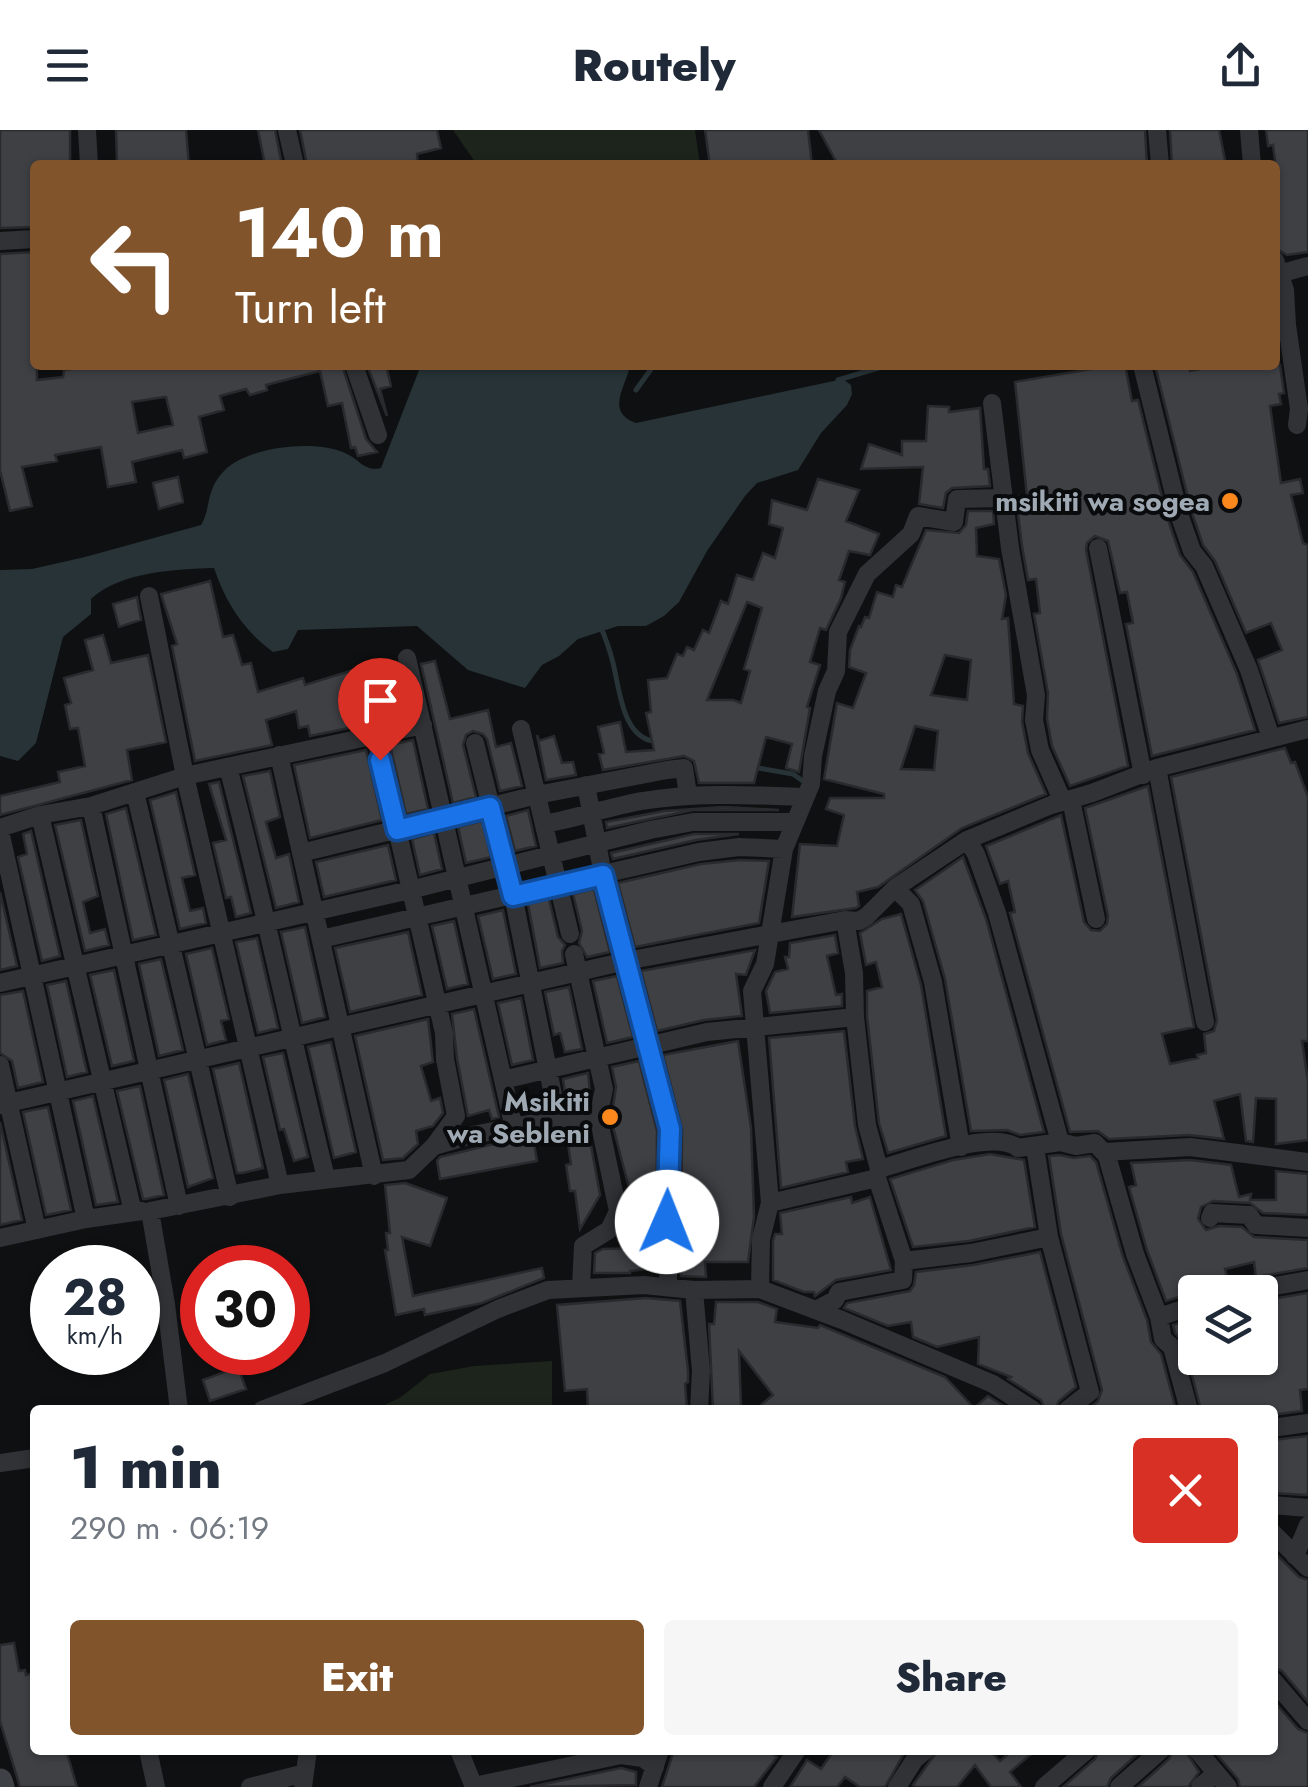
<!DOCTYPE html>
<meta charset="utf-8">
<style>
body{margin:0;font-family:Jost,sans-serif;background:#f6f6f7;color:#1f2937;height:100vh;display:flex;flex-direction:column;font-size:38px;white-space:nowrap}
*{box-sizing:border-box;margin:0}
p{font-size:32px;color:#747a83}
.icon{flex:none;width:55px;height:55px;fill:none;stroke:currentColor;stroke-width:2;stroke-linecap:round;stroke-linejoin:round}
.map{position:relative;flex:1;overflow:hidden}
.panel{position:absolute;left:30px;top:1275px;width:1248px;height:350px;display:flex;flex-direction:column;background:#fff;border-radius:10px;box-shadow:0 2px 8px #0004}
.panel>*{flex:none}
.guide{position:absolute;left:30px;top:30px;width:1250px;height:210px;border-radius:10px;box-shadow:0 2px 8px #0004;background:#82542b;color:#fff;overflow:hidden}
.buttons{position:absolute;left:1178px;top:1145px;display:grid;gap:20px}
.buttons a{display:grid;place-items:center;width:100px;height:100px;border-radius:10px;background:#fff;box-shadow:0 2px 8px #0004;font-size:50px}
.speed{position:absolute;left:30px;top:1115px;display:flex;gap:20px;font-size:50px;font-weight:700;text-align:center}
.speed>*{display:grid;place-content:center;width:130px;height:130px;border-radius:50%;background:#fff;box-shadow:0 2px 8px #0004;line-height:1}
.speed small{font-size:25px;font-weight:400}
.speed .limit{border:15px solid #d22;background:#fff;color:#111}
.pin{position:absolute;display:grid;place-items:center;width:85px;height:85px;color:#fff;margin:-102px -42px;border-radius:50% 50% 50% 0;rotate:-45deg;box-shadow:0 0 10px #0007}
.pin .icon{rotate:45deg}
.me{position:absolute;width:110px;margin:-55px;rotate:1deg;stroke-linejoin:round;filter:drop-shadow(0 0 8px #0008)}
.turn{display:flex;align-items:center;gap:35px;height:210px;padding:0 40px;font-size:45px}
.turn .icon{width:130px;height:130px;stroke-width:2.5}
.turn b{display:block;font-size:70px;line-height:85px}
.round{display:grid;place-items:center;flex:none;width:105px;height:105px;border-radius:10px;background:#f6f6f7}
.overview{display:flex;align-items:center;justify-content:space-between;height:170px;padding:0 40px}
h1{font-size:60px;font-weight:800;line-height:75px}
.cta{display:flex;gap:20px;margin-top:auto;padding:20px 40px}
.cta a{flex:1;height:115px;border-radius:10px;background:#82542b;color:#fff;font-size:40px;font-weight:800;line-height:115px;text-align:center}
.cta a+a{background:#f6f6f7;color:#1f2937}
header{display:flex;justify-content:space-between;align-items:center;height:130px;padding:0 40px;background:#fff;font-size:45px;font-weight:800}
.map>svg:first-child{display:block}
.green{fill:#1c241c}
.water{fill:#273337}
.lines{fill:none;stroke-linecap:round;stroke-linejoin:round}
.stream{stroke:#273337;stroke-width:5}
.building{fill:#3e4044;stroke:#292a2d;stroke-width:2.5;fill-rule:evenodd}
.street{stroke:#303236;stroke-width:18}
.secondary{stroke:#3e4146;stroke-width:25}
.route-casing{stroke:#114b97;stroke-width:25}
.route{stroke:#1a73e8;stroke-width:18}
.poi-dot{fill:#fb881d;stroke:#0a0b0c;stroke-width:4}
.labels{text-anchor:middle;stroke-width:8;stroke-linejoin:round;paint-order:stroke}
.poi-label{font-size:28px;font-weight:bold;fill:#9fa9b3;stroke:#0a0b0c;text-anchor:end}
</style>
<header><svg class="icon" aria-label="menu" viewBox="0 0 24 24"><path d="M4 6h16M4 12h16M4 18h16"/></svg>Routely<svg class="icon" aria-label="share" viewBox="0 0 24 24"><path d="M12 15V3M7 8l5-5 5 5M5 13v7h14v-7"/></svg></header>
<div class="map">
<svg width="1308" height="1657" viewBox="0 0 1308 1657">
<rect width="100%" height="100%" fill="#0f1011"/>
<path class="green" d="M453 0H695L700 35H477Z
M552 1231V1280H374L401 1267 430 1244 474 1236Z"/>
<path class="water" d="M421 235H630C627 255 604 282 636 293L843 249 851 255 852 264 847 275 821 303 798 340 757 353 745 366 707 421 679 472 664 486 646 496H618L578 509 559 526 542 535 525 558 468 540 417 496 298 500 288 519 273 522C243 500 226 473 214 438 176 439 119 442 91 469V484L63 507 36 613 18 631 0 626V440L32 439 85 427 201 395C212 376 205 359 226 339 251 316 318 309 347 324 361 331 365 342 381 338Z"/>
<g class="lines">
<path class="stream" d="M838 250 888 235
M636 260 654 235
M600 495C605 507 610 520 613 533 620 560 622 610 658 612
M752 637 793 644 807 654"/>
</g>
<path class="building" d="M0 0H70V35H35V97L0 98Z
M116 0H186L189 35H117Z
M258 0H275L282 35H265Z
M300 0H437L441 18 417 24 418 35H307Z
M705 0H808L812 35H787V32L710 35Z
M819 0H1145L1147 35H838Z
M1170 0H1219L1226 35H1172Z
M1266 0H1308V122L1287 125 1275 118V30L1273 15 1268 16Z
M35 122 37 250 63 247 64 240 102 235H342L366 309 377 322 358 326 355 317 351 318 342 273 328 276 320 241 266 255 267 260 250 265 246 259 220 266 224 280 199 287 207 322 184 328 182 320 132 332 136 352 108 357 101 317 55 325 57 331 22 337 32 376 10 381 0 340V124ZM164 267H166L173 295 138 303 132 272Z
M367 235H386L391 256 380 259 387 286Z
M1115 235H1125L1132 271 1138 270 1167 387 1180 425 1193 442 1237 544 1255 600 1152 626 1126 494 1133 493 1127 462 1120 463 1108 411 1095 406 1087 413 1086 420 1128 636 1070 656 1052 616 1047 589 1048 563 1034 484 1040 483 1036 449 1028 450 1022 416 1016 367 1027 366 1015 252Z
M1155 235H1189L1190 241 1220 235H1280L1284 263 1279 264 1281 274 1270 276 1281 353 1300 349 1303 363 1291 365 1303 413 1308 415V587L1279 593 1258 530 1282 520 1271 493 1246 503 1215 431 1203 415 1191 380Z
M928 276 949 277V282L980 278 984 339H988L990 356 952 358 946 363 943 378 919 374 923 337 861 339 869 314 902 325V311H926Z
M178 347 183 372 159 379 153 353Z
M818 349 859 360 846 391 879 404 870 425 849 421 839 450 845 452 841 468 826 500 820 498 810 532 820 535 807 577 810 578 799 642 786 638 792 614 766 607 754 653H699L694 631 684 626 603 640 599 624 604 623 598 597 620 592 626 622 654 620 646 583 651 582 648 550 667 548 677 524 683 526 687 517 694 520 703 500 709 503 721 471 728 474 737 445 753 450 763 423 775 428 783 398 769 394 772 370 807 380ZM747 472 762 478 744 539 750 541 741 573 733 570H707Z
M968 381H993L994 394 976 398 977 426 999 429 1006 465 1002 489 1008 488 1014 574 1023 576 1022 592 1028 623 1046 664 962 698 878 757 857 762 859 776 856 778 792 787 800 714 837 716 844 685 826 679 830 668H884V664L824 649 837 573 853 578 866 543 849 537 850 520 859 496 861 497 865 487 869 488 877 462 893 467 896 455 902 457 926 400 959 403 966 395ZM945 525 971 530 967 570 931 565ZM915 596 938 601 934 640 901 639Z
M210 451 223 507 233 505 242 535 251 533 258 562 303 548 305 555 360 538 367 539 369 548 397 541 407 586 310 606 308 596 299 598 296 581 266 590 272 615 195 631 172 516 177 514 161 464Z
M137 467 141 490 119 497 113 474Z
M103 505 111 533 148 525 166 612 127 620 132 650 0 685V666L60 652 58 642 85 636 78 598 70 599 65 575 71 573 64 548 93 540 85 510Z
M435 531 450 589 488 580 496 617 511 613 522 656 500 661 487 609 483 604 473 601 466 605 463 615 476 667 453 673 421 534Z
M537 605 539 611 554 606 562 633 573 632 576 645 546 650Z
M413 610 428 679 406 684 390 615Z
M1285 618 1291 633 1295 632 1308 667V911H1302L1308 952V1010L1276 1014V969L1256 968 1253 1012 1246 1011 1240 964 1214 971 1224 1009 1189 1005 1109 1009 1098 1001 1070 1002 1010 783 1015 782 1008 751 1000 754 986 716 1061 685 1084 792 1091 800 1100 801 1107 794 1108 786 1085 678 1148 656 1194 897 1162 904 1170 934 1198 928 1197 925 1206 923 1204 904 1214 901 1217 890 1171 647Z
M366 620 382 690 310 708 294 635Z
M270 641 280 687 266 692 276 728 289 724 299 772 276 778 243 646Z
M219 652 251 783 236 787 231 767 226 768 213 713 226 710 209 654Z
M176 662 195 745 182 748 190 781 203 778 206 793 180 799 150 670Z
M724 677 779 680H693L607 698 606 692 664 681Z
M126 678 156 805 133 810 106 684Z
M528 680 536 716 515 721 506 686Z
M81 690 98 766 83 772 90 803 105 799 109 815 85 821 55 695Z
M482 691 491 727 466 733 458 697Z
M31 701 60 826 42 831 18 727 27 724 23 704Z
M434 703 442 739 420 745 412 709Z
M694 704H739L696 710 613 729 611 723Z
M388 715 396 750 324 767 316 732Z
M963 727 986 789 1044 1002 1020 1005 1007 1000 971 1001 945 849 923 771 915 760Z
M740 730 769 731 759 793 635 817 618 753 701 734Z
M594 759 610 822 587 827 579 813 582 801 573 764Z
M0 762 17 836 0 840Z
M549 769 558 807 565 815 562 821 563 833 540 838 528 774Z
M503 780 516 844 493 849 478 786Z
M901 784 921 855 946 1006 888 1023 879 993 867 886V861L882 857 876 832 866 835 860 803 882 789Z
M454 791 468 854 447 859 432 796Z
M305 797 325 887 302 893 281 802Z
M408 802 422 865 350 882 335 818Z
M835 805 838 823 827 826 836 865 842 864V876L770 883 766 861 775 842 788 839 785 827H789L790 813Z
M257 808 278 898 258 903 236 812Z
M212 818 229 889 221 891 226 910 207 915 186 824Z
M755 820 746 845 736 844 742 886 704 890 657 901 641 841Z
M161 829 183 920 159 926 139 834Z
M114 840 134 931 112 936 90 845Z
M617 846 633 907 607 913 593 851Z
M66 851 87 942 67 947 47 855Z
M569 857 582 919 565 922 560 903 554 905 545 862Z
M23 861 43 952 18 958 12 931 0 923V865Z
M521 868 533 930 512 935 498 873Z
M474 879 499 987 492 989 489 980 468 986 457 928 452 884Z
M428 889 433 932 421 936 431 971 440 968 443 983 433 996 416 1001 418 1014 403 1028 383 1030 355 906Z
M844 901 855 996 863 1029 846 1032 848 1042 781 1058 769 908Z
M738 911 751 998 754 1087 748 1132H705L706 1147 681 1146 682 999 663 925Z
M331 912 356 1022 334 1028 308 917Z
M283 923 308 1027 294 1031 284 999 280 1000 263 927Z
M639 931 657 1001 656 1138 630 1141V1143H594L595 1123 603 1119 636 1118 635 1080 612 993 616 989 613 977 616 957 612 937Z
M239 933 263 1038 242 1043H237L213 939Z
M588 943 590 963 566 969 563 949Z
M188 944 213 1048 188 1057 164 950Z
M140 956 164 1065 146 1069H143L117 961Z
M93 966 118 1072 96 1075 73 971Z
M48 977 71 1080 46 1085 23 982Z
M0 992 22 1090 0 1095Z
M588 999 600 1065 580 1099 575 1061H570L566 1035 571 1034 566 1001Z
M533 1008 537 1031 440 1049 437 1031 440 1027 498 1013Z
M990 1024 1024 1030 1035 1097 969 1111 913 1117 890 1049 953 1030Z
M1059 1025 1074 1028 1090 1026 1096 1032 1123 1127 1147 1190 1151 1212 1161 1224 1176 1280H1087L1098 1271 1102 1260 1061 1104 1049 1026Z
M1190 1030 1231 1035 1239 1067 1251 1064 1250 1070H1276V1041L1308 1044V1085L1263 1083 1250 1073 1213 1071 1201 1077 1198 1089 1206 1100 1219 1096 1242 1097 1254 1107 1308 1110V1138L1256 1147 1254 1132 1225 1139 1230 1162H1195L1166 1171 1147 1120 1129 1057 1136 1055 1131 1033Z
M405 1053 447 1068 430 1116 402 1107 413 1166 542 1138 544 1148 482 1173 425 1185 424 1179 396 1185 385 1120H388L386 1103H390L385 1055Z
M851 1067 852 1073 870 1067 891 1140 836 1150 815 1166 814 1162H804L773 1150V1111L775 1104H782L780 1083Z
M1040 1122 1076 1257 1059 1271 1055 1280H1045L1041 1270 1008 1249 1011 1247 978 1234 979 1207 937 1217 913 1207 911 1192 888 1196 844 1178 847 1173 910 1161 914 1155 916 1142 973 1135Z
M1308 1163V1259L1300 1260 1302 1281 1272 1285V1280H1201L1184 1214 1175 1203 1173 1195 1195 1188V1228H1260V1171Z
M646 1168 680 1171 688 1241V1252L685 1254 687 1280H588L587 1259 565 1261 557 1175Z
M716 1172H758L777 1179 775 1192 818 1198 820 1195 945 1247 974 1278 988 1266 1010 1280H755L773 1265 739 1221 741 1277 713 1278 709 1194H714Z
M238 1237 246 1259 210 1271 203 1250Z
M1308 1306V1365L1272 1363V1310Z
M1272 1420 1299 1447 1308 1450V1572L1282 1541 1272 1537Z
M14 1513 19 1541 25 1540 26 1545 35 1543V1620H66L77 1657H20L0 1591V1515Z
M1272 1569 1298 1599 1308 1603V1657H1240L1238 1649 1213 1620H1272Z
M674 1620H768L777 1627 754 1657H662Z
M834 1620H906L885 1657H860L845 1647 837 1657H790L807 1630 821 1639Z
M938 1620H990L1000 1631 1013 1620H1036L1010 1642 1021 1657H991L975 1635 957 1657H916L913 1655Z
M1099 1620H1142L1111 1648 1107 1657H1063L1095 1629Z
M1173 1620H1185L1199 1642 1188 1657H1138L1169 1629Z
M621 1638 636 1642V1655L530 1657Z"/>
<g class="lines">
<path class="street" d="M87 0 89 35
M287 0 295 35
M1157 0 1160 35
M1249 0 1252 35
M0 111 35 109
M1275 130 1285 160 1287 195 1299 279 1297 295
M1275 145 1308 136
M354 235 378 305
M1142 235 1179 384 1192 421 1204 436 1249 540 1271 608
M992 273 1010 418 1036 565 1034 590 1040 620 1063 672
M1098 418 1143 645
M149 466 185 646 280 1055
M407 528 514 998
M521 599 570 804
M375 604 444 903 445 929 456 986 434 1016
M475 613 513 765 558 990
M279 625 374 1046
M228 637C264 773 292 911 326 1048
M586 655 603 745 670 999 668 1155
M135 662 230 1067
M1071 670 1096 789
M91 676 179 1076
M40 685 133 1082
M544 694C577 688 609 677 642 671 697 662 750 665 805 667
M0 698 40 685 91 676 185 646 423 595
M0 701 86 1089
M967 710 976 724 997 783 1060 1012
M301 723 537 665 667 640 684 638 688 665
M895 758 911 774 933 852 961 1017
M321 809 699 722 739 717 784 719
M574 824 604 959 598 986
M0 853 410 760 650 700 693 692H794
M855 887 867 995 879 1039
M1205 892 1157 638 1308 599
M0 935 37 1100
M503 950 707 902 855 887 854 843 845 790 859 791 867 786 895 758 967 710 1051 675 1092 663 1157 638
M0 975 626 831 845 790
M1035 1017 1049 1107 1090 1262 1067 1280
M1104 1022 1190 1017 1308 1032
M877 1048 904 1131 971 1123 1049 1107
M770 1073 877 1048 879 1039C910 1031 992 998 1018 1018L1060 1012 1076 1016 1095 1013 1107 1026 1135 1124 1159 1187 1163 1209 1172 1217 1189 1280
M1210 1088 1212 1083 1249 1085 1256 1095 1308 1098
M0 1108 86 1089 142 1081
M760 1159 761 1109 770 1073 752 861 765 834 784 719 811 654 813 626 827 561 836 541 838 502 867 444 911 404 918 386 954 392 957 369 1003 368
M694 1160 701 1241 699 1280
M1242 1162 1308 1150
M816 1180 835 1170 839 1162 903 1150 904 1131
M1159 1187 1195 1175
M179 1280 166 1174 150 1081 280 1055 409 1040 434 1016 468 1006 544 991 598 986 618 1081 609 1100 583 1116 581 1157
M262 1280 385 1233 498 1179 548 1160 644 1155 694 1160 760 1159 842 1190 993 1254 1033 1280
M1272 1298 1308 1293
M0 1333 35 1328
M1272 1375 1308 1378
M1272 1402 1308 1438
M1295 1426 1308 1395
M1272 1549 1308 1591
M148 1620 156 1657
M459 1620 474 1657
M1197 1620 1228 1657
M474 1656 621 1625 643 1628 655 1637
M250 1657 305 1643
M303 1657 308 1620
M648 1657 660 1620
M772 1657 797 1620
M897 1657 915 1629 926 1620
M1044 1657 1087 1620
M1119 1657 1161 1620
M1200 1657 1216 1643"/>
<path class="secondary" d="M0 1651 2 1657"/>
</g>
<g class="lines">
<g class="route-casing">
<path id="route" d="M380 630 397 700 490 677 513 766 603 745 670 999 667 1092"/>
</g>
<use href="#route" class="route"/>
</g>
<g class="poi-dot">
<circle cx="1230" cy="371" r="10"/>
<circle cx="610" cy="987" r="10"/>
</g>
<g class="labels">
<g class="poi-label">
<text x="1210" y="381">msikiti wa sogea</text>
<text x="590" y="981">Msikiti<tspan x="590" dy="32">wa Sebleni</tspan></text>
</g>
</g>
</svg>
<div class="buttons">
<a><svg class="icon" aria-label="layers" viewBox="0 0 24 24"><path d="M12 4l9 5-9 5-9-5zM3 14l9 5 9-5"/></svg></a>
</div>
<div class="speed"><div>28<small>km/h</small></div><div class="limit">30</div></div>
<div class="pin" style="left:380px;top:630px;background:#d93025"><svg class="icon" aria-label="arrive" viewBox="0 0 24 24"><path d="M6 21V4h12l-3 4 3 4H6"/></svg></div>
<svg class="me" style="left:667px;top:1092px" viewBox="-20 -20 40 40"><circle r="19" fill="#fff"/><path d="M0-13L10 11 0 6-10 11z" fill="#1a73e8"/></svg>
<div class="guide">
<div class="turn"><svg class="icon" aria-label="left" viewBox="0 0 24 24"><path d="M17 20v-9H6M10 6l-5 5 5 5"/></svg><div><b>140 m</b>Turn left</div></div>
</div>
<section class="panel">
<div class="overview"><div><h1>1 min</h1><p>290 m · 06:19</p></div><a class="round" style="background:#d93025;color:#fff"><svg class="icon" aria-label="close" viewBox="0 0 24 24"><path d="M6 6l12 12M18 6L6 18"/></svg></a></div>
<div class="cta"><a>Exit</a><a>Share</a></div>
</section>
</div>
